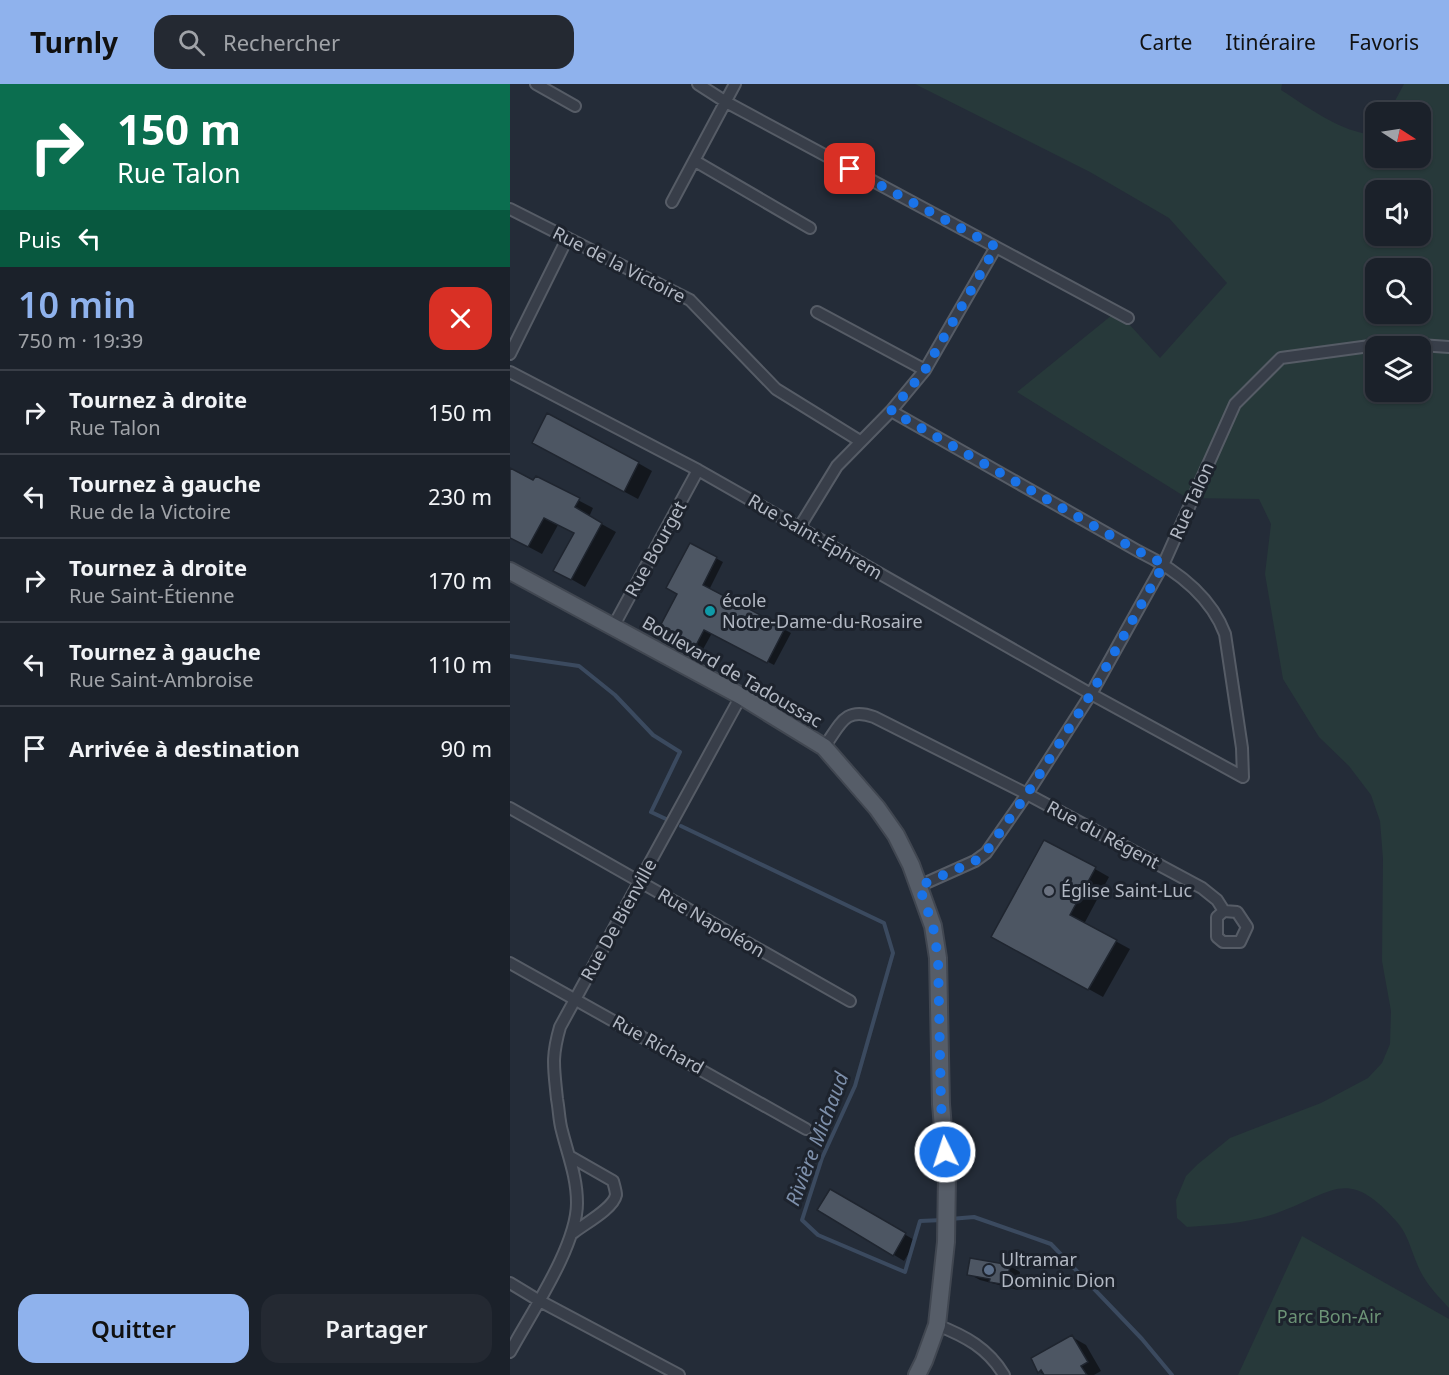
<!DOCTYPE html>
<html lang="fr">
<meta charset="utf-8">
<style>
body{margin:0;font-family:"Noto Sans",sans-serif;background:#242932;color:#f1f3f6;height:100vh;display:flex;flex-direction:column;font-size:22px;white-space:nowrap}
*{box-sizing:border-box;margin:0}
p{font-size:20px;color:#a0a3a8}
.icon{flex:none;width:33px;height:33px;fill:none;stroke:currentColor;stroke-width:2;stroke-linecap:round;stroke-linejoin:round}
.map{position:relative;flex:1;overflow:hidden}
.drawer{display:flex;flex-direction:column;background:#1b212a;width:510px}
.drawer>*{flex:none}
.banner{background:#0b6e4f;color:#fff;overflow:hidden}
.needle{width:39px;rotate:102deg}
.controls{position:absolute;left:855px;top:18px;display:grid;gap:12px}
.controls a{display:grid;place-items:center;width:66px;height:66px;border-radius:12px;background:#1b212a;box-shadow:0 2px 4px #0004,0 0 0 2px #393e47;font-size:30px}
.pin{position:absolute;display:grid;place-items:center;width:51px;height:51px;color:#fff;margin:-26px;border-radius:12px;box-shadow:0 3px 9px #0006}
.me{position:absolute;width:66px;margin:-33px;rotate:356deg;stroke-linejoin:round;filter:drop-shadow(0 0 4px #0008)}
.turn{display:flex;align-items:center;gap:21px;height:126px;padding:0 18px;font-size:27px}
.turn .icon{width:78px;height:78px;stroke-width:2.5}
.turn b{display:block;font-size:42px;line-height:51px}
.then{display:flex;align-items:center;height:57px;padding:0 18px;background:#0003;gap:12px;font-size:22px}
.round{display:grid;place-items:center;flex:none;width:63px;height:63px;border-radius:18px;background:#242932}
.overview{display:flex;align-items:center;justify-content:space-between;height:102px;padding:0 18px}
h1{font-size:36px;font-weight:600;line-height:45px;color:#8fb2ed}
.action{display:flex;gap:12px;margin-top:auto;padding:12px 18px}
.action a{flex:1;height:69px;border-radius:18px;background:#8fb2ed;color:#111;font-size:24px;font-weight:600;line-height:69px;text-align:center}
.action a+a{background:#242932;color:#f1f3f6}
ul{padding:0;list-style:none}
li{display:flex;align-items:center;gap:18px;height:84px;padding:0 18px;border-top:2px solid #393e47}
li div{flex:1}
li b{display:block;font-size:22px}
li em{font-style:normal}
header{display:flex;align-items:center;gap:36px;box-sizing:border-box;height:84px;padding:0 30px;background:#8fb2ed;color:#111}
header strong{font-size:28px}
nav{display:flex;gap:33px;margin-inline-start:auto;font-size:21px}
.search{width:420px;height:54px;background:#242932;display:flex;align-items:center;gap:15px;box-sizing:border-box;padding:0 21px;border-radius:18px;color:#a0a3a8;font-size:22px}
main{display:flex;flex:1;min-height:0}
.map>svg:first-child{display:block}
.green{fill:#27393a;fill-rule:evenodd}
.shadow{fill:#0007}
.lines{fill:none;stroke-linecap:round;stroke-linejoin:round}
.stream{stroke:#3b4a5f;stroke-width:4}
.building{fill:#4d5663;stroke:#1f252f;stroke-width:1.5}
.street-casing{stroke:#565c66;stroke-width:14}
.primary-casing{stroke:#414751;stroke-width:20}
.street{stroke:#383e49;stroke-width:10}
.primary{stroke:#565d68;stroke-width:16}
.route{stroke:#1a73e8;stroke-width:10;stroke-dasharray:0 18}
.culture-dot{fill:#0f9aa8;stroke:#1d232d;stroke-width:2}
.worship-dot{fill:#6b7280;stroke:#1d232d;stroke-width:2}
.service-dot{fill:#5c6f8a;stroke:#1d232d;stroke-width:2}
.labels{text-anchor:middle;stroke-width:6;stroke-linejoin:round;paint-order:stroke}
.street-label{font-size:18px;fill:#b3b9c4;stroke:#1d232d}
.poi-label{font-size:18px;fill:#b3b9c4;stroke:#1d232d;text-anchor:start}
.park-label{font-size:18px;fill:#6c9376;stroke:#1d232d}
.water-label{font-size:20px;font-style:italic;fill:#7d8faa;stroke:#1d232d}
</style>
<header>
<strong>Turnly</strong>
<div class="search"><svg class="icon" aria-label="search" viewBox="0 0 24 24"><circle cx="10" cy="10" r="6"/><path d="M15 15l6 6"/></svg>Rechercher</div>
<nav><a>Carte</a><a>Itinéraire</a><a>Favoris</a></nav>
</header>
<main>
<section class="drawer">
<div class="banner">
<div class="turn"><svg class="icon" aria-label="right" viewBox="0 0 24 24"><path d="M7 20v-9h11M14 6l5 5-5 5"/></svg><div><b>150 m</b>Rue Talon</div></div>
<div class="then">Puis<svg class="icon" aria-label="left" viewBox="0 0 24 24"><path d="M17 20v-9H6M10 6l-5 5 5 5"/></svg></div>
</div>
<div class="overview"><div><h1>10 min</h1><p>750 m · 19:39</p></div><a class="round" style="background:#d93025;color:#fff"><svg class="icon" aria-label="close" viewBox="0 0 24 24"><path d="M6 6l12 12M18 6L6 18"/></svg></a></div>
<ul>
<li><svg class="icon" aria-label="right" viewBox="0 0 24 24"><path d="M7 20v-9h11M14 6l5 5-5 5"/></svg><div><b>Tournez à droite</b><p>Rue Talon</p></div><em>150 m</em></li>
<li><svg class="icon" aria-label="left" viewBox="0 0 24 24"><path d="M17 20v-9H6M10 6l-5 5 5 5"/></svg><div><b>Tournez à gauche</b><p>Rue de la Victoire</p></div><em>230 m</em></li>
<li><svg class="icon" aria-label="right" viewBox="0 0 24 24"><path d="M7 20v-9h11M14 6l5 5-5 5"/></svg><div><b>Tournez à droite</b><p>Rue Saint-Étienne</p></div><em>170 m</em></li>
<li><svg class="icon" aria-label="left" viewBox="0 0 24 24"><path d="M17 20v-9H6M10 6l-5 5 5 5"/></svg><div><b>Tournez à gauche</b><p>Rue Saint-Ambroise</p></div><em>110 m</em></li>
<li><svg class="icon" aria-label="arrive" viewBox="0 0 24 24"><path d="M6 21V4h12l-3 4 3 4H6"/></svg><div><b>Arrivée à destination</b></div><em>90 m</em></li>
</ul>
<div class="action"><a>Quitter</a><a>Partager</a></div>
</section>
<div class="map">
<svg width="939" height="1291" viewBox="0 0 939 1291">
<rect width="100%" height="100%" fill="#242c38"/>
<path class="green" d="M405 0H772L771 6C801 25 830 48 865 51L866 74H910V28H879L894 0H939V1224C930 1214 919 1203 913 1192 903 1176 900 1152 887 1138 837 1082 825 1108 767 1129 739 1139 706 1141 677 1143L667 1134 666 1116 676 1092 688 1080 720 1054 811 1019 858 994 872 979 880 960 881 927 872 877 873 775 870 737 861 711 839 682 809 653 773 595 755 490 761 440 749 415 677 414 507 308 607 227 650 274 717 199 659 134 580 88ZM866 106H910V152H866ZM866 184H910V230H866ZM866 262H910V308H866Z
M792 1152 939 1235V1291H728Z"/>
<path class="shadow" d="M38 367 128 379 142 387 128 415Z
M0 386 24 398 26 394 83 424 79 433 106 448 75 503 45 486 66 449 48 441 32 470 0 453Z
M181 461 213 478 199 506 281 549 264 581 202 549 191 569 149 547 169 509Z
M585 785 599 793 574 840 620 865 593 913 483 852Z
M321 1107 406 1157 394 1177 309 1125Z
M500 1182 510 1188 508 1206 470 1196 459 1190Z
M562 1253 576 1261 591 1287 584 1291H535L529 1287Z"/>
<g class="lines">
<path class="stream" d="M0 572 69 582 105 611 143 651 170 668 141 728 156 735
M171 742 374 839 383 869 345 1002 312 1074 292 1136 308 1151 395 1188 410 1137 433 1136
M440 1135 464 1133 541 1160 632 1255 662 1291"/>
</g>
<path class="building" d="M37 329 129 378 114 408 22 359Z
M0 384 23 396 26 392 70 414 65 423 92 439 61 496 43 487 64 449 34 434 18 463 0 454Z
M180 459 207 473 193 501 275 544 257 579 194 546 183 567 147 548 167 510 156 504Z
M534 756 586 783 560 831 607 856 578 906 481 853Z
M320 1105 396 1149 383 1172 307 1126Z
M460 1174 500 1181 497 1201 479 1198 480 1195 457 1191Z
M562 1251 578 1278 571 1282 577 1291H534L531 1286 528 1289 521 1274Z"/>
<g class="lines">
<g class="street-casing">
<path id="street" d="M26 0 65 22
M188 0 216 18 618 234
M185 77 300 144
M162 118 225 0
M0 125 180 216 266 305 350 357
M307 228 415 286
M0 270 57 155
M0 288 188 386 581 610 733 693
M381 327 628 467C665 485 700 510 715 550L732 664 733 693
M289 444 327 382 381 327 415 286 486 163
M103 543 188 386
M314 663C330 642 334 622 364 633L517 710 692 804 707 816 714 827
M0 724 340 917
M409 802 465 777 476 769 517 710 581 610 654 479 725 320 771 274 882 259 939 263
M714 827 727 828 737 843 730 858H713L707 853V833Z
M0 879 296 1045
M61 1073 103 1097C104 1101 106 1107 106 1111 103 1125 74 1140 63 1149
M0 1199 28 1216 169 1291
M427 1241C455 1252 478 1264 494 1291
M0 1268C21 1229 67 1162 67 1119 67 1093 58 1071 52 1047 49 1037 49 1025 47 1015 44 984 41 974 50 943L231 612"/>
</g>
<g class="primary-casing">
<path id="primary" d="M0 487 231 612 314 663 367 724 386 751 401 781 423 842 428 874 431 1020 437 1091 436 1158 427 1241 414 1277 407 1291"/>
</g>
<use href="#street" class="street"/>
<use href="#primary" class="primary"/>
</g>
<g class="lines">
<path class="route" d="M340 85 486 163 415 286 381 327 628 467 654 480 581 610 517 710 476 768 465 777 409 802 423 842 428 874 431 1020 435 1068"/>
</g>
<circle class="culture-dot" cx="200" cy="527" r="6"/>
<circle class="worship-dot" cx="539" cy="807" r="6"/>
<circle class="service-dot" cx="479" cy="1186" r="6"/>
<g class="labels">
<g class="street-label">
<text transform="translate(109 181) rotate(27)" y="6">Rue de la Victoire</text>
<text transform="translate(682 417) rotate(-66)" y="6">Rue Talon</text>
<text transform="translate(305 453) rotate(30)" y="6">Rue Saint-Éphrem</text>
<text transform="translate(146 465) rotate(-61)" y="6">Rue Bourget</text>
<text transform="translate(222 588) rotate(30)" y="6">Boulevard de Tadoussac</text>
<text transform="translate(593 751) rotate(28)" y="6">Rue du Régent</text>
<text transform="translate(109 836) rotate(-61)" y="6">Rue De Bienville</text>
<text transform="translate(201 839) rotate(30)" y="6">Rue Napoléon</text>
<text transform="translate(148 961) rotate(29)" y="6">Rue Richard</text>
</g>
<g class="poi-label">
<text x="212" y="523">école<tspan x="212" dy="21">Notre-Dame-du-Rosaire</tspan></text>
<text x="551" y="813">Église Saint-Luc</text>
<text x="491" y="1182">Ultramar<tspan x="491" dy="21">Dominic Dion</tspan></text>
</g>
<g class="park-label">
<text x="819" y="1239">Parc Bon-Air</text>
</g>
<g class="water-label">
<text transform="translate(307 1055) rotate(-69)" y="7">Rivière Michaud</text>
</g>
</g>
</svg>
<div class="controls">
<a><svg class="needle" viewBox="-14 -14 28 28"><path d="M0-13l5 13h-10z" fill="#e53935"/><path d="M0 13l5-13h-10z" fill="#a0a3a8"/></svg></a>
<a><svg class="icon" aria-label="sound" viewBox="0 0 24 24"><path d="M4 9h4l5-4v14l-5-4H4zM17 9q2 3 0 6"/></svg></a>
<a><svg class="icon" aria-label="search" viewBox="0 0 24 24"><circle cx="10" cy="10" r="6"/><path d="M15 15l6 6"/></svg></a>
<a><svg class="icon" aria-label="layers" viewBox="0 0 24 24"><path d="M12 4l9 5-9 5-9-5zM3 14l9 5 9-5"/></svg></a>
</div>
<div class="pin" style="left:340px;top:85px;background:#d93025"><svg class="icon" aria-label="arrive" viewBox="0 0 24 24"><path d="M6 21V4h12l-3 4 3 4H6"/></svg></div>
<svg class="me" style="left:435px;top:1068px" viewBox="-20 -20 40 40"><circle r="17" fill="#1a73e8" stroke="#fff" stroke-width="3"/><path d="M0-11L8 9 0 5-8 9z" fill="#fff"/></svg>
</div>
</main>
